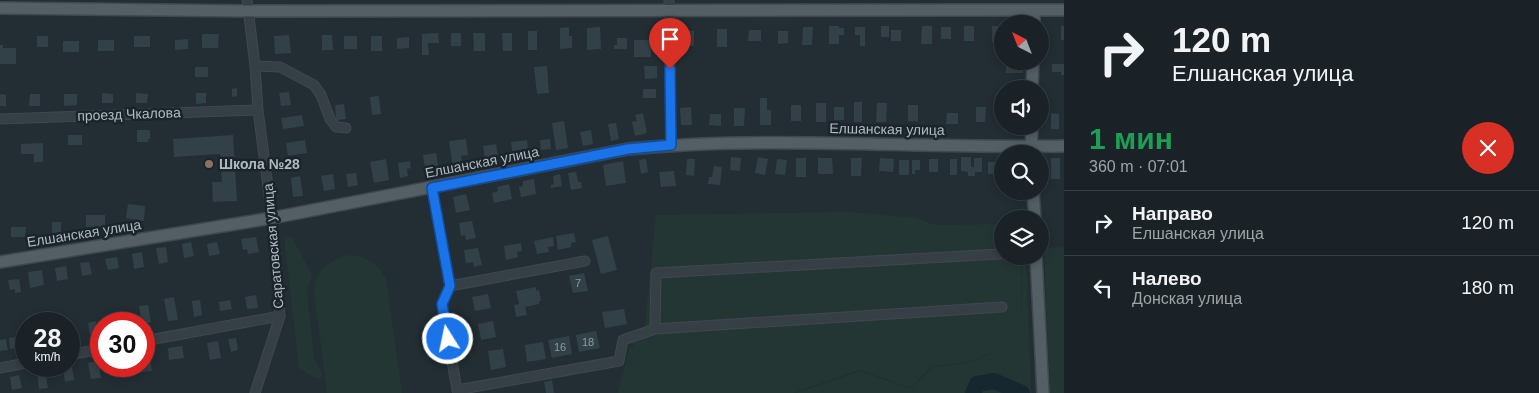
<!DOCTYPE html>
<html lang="ru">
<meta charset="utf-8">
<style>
body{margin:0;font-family:Arial,sans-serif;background:#272f33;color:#f1f3f6;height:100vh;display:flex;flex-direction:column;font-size:19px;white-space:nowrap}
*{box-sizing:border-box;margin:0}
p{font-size:16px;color:#9fa4a7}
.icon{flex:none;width:28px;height:28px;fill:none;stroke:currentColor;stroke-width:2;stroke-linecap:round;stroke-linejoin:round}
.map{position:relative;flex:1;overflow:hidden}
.panel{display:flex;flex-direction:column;background:#1a2227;width:475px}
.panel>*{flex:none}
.guide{background:#1a2227;color:#f1f3f6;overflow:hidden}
.needle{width:32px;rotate:318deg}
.tools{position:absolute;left:994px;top:15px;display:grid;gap:10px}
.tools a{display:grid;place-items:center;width:55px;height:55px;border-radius:50%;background:#1a2227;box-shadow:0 2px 8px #0003,0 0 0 1px #383f44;font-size:25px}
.speed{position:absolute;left:15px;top:312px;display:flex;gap:10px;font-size:25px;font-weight:700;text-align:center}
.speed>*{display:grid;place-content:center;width:65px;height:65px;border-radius:50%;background:#1a2227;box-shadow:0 2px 8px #0003,0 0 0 1px #383f44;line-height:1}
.speed small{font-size:12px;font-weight:400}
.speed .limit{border:8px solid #d22;background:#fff;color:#111}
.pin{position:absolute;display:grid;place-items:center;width:42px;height:42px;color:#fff;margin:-51px -21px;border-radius:50% 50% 50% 0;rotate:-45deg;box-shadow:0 0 5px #0007}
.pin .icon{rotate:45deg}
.me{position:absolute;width:55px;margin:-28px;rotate:350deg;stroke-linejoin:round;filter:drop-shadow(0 0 4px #0008)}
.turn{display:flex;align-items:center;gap:18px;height:105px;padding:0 25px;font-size:22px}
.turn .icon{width:65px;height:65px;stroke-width:2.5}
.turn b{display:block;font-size:35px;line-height:42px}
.round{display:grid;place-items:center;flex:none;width:52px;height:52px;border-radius:26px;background:#272f33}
.overview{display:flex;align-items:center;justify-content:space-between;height:85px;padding:0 25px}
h1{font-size:30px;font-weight:700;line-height:38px;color:#1e9e55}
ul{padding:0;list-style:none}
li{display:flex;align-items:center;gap:15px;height:65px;padding:0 25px;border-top:1px solid #383f44}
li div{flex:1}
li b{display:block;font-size:19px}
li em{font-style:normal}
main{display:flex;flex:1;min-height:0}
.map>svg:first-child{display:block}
.green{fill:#243634}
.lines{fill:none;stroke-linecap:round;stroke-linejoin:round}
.river{stroke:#172730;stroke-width:16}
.building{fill:#324048}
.minor-casing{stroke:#3f484f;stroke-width:11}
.major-casing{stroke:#3f484f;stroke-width:14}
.minor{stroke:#353f45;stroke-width:9}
.major{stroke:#535e65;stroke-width:11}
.route-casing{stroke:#114b97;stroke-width:12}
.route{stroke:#1a73e8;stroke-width:9}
.education-dot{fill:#8d6e63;stroke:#1b242a;stroke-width:2}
.labels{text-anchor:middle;stroke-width:5;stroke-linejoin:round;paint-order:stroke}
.number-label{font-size:11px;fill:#8f9aa2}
.street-label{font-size:14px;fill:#b0bac2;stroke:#1b242a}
.poi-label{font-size:14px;font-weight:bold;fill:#b0bac2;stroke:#1b242a;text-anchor:start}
</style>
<main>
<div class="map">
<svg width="1064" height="393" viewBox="0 0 1064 393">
<rect width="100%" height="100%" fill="#222e34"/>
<path class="green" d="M849 212 916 218 935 225 1001 224 1002 256H1021V342L968 362 932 366 911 388 860 370 793 393H618L629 348 633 347 632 335 645 325 656 215Z
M284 237H292L312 275 307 290 308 302 314 359 322 372 321 378H315L299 368Z
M1064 247V393H1050L1044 248Z
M350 255C366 257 378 263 386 279L402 393H327L314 291C316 270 330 259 350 255Z
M1022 256H1026L1031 393H796L860 371 911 389 933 367 968 363 1021 342Z"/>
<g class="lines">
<path class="river" d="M973 393 977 384 994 381 1022 393"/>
</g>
<path class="building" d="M829 26H839V28H844V35H839V44H829Z
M881 26H889V37H881Z
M922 26H932V44H921Z
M964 26H974V41H964Z
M992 26H1002V42H992Z
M1061 26H1064V40H1061Z
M569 27V36H572V48L560 49V28Z
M600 27 601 49 587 50V28Z
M803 27H813L812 45H802Z
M855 27H865V46H860V35H855Z
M941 27H951V39H941Z
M717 29H727V47H717Z
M749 30H761V41H748Z
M891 30H901V41H891Z
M528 31H537V50H528Z
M681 31H694V46H686V40H681Z
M778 31H788V43L778 44Z
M438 33 439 43H428L429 55H422V34Z
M451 33H461V46H451Z
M473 33H485V51H474Z
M502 33H512V51H503Z
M202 34H219L218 48H202Z
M289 35 291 53 275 54 274 36Z
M322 35H332L333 50H322Z
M37 36H48V47H37Z
M134 36H150V47H134Z
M344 36H357V49H344Z
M371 36H382V51H371Z
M409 37V48L397 49V38Z
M617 38H627V49H614V45H617Z
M188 39V49L175 50V40Z
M98 40H114V51H98Z
M634 40H651V57H634Z
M63 41H79V52H63Z
M0 45H3V48H16V64H0Z
M1006 63H1023V73H1006Z
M1052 64H1064V75H1061V72H1052Z
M547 66 549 93 537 94 534 67Z
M644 66H657V78L645 79Z
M195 67H208V77H195Z
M237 88V96L232 97V89Z
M643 89H656V98H643Z
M289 92 291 105 281 106 279 93Z
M102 93 113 94V103H102Z
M136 93 148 94 147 103H136Z
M196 93H206V103L196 104Z
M0 94 6 95V106H0Z
M30 94H40V106H29Z
M64 94H77V105L64 106Z
M379 96 381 114 372 115 370 97Z
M760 98H767V110H771V125H760Z
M996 101H1002V119H995Z
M854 102H862V122H854Z
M816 103H826V122H816Z
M877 103H887L886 122H876Z
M344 104 346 119 336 120 335 105Z
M791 105H801V121H791Z
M908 105H918V121H908Z
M691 107 692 125H681L680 108Z
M834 107H844V120H834Z
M976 107H986L985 122H976Z
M734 108H745L744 126H734Z
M643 113 647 133 635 136 632 122 637 121 635 115Z
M947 113H958V124H946Z
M1051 113 1059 114V129H1051Z
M710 114H721V126L709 125Z
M302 115 304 126 283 129 281 118Z
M564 121 568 148 556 150 552 123Z
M616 123 619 139 611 141 608 124Z
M137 130H150V139H148V142H137Z
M591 130 593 144 583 146 580 132Z
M68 135H82V145H68Z
M233 135 237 201 213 202 212 182H222L220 154 174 157 173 139Z
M466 139 468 155 461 156 463 166 453 168 449 141Z
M550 139 551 149 541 150 540 140Z
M305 140 307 153 288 156 286 143Z
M527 140 529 156 513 158 511 142Z
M43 143V162H34V154H21V144Z
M496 144 498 157 485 159 483 146Z
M436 153 439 171 426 174 423 155Z
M731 157 741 158 740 171 730 170Z
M758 157 768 159 765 175 755 173Z
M961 157H971V167H974V158H982V172H975V176H968V172L961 171Z
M796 158H806V177H796Z
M818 158H832L833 174H818Z
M851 158H862L861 176H851Z
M880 158 894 159 893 172 879 171Z
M1051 158H1060V179H1051Z
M386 159 389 180 374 183 370 162Z
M646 159 648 172 641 174 639 160Z
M687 159H695L694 176 686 175Z
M777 159 787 160 785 175 775 174Z
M929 159H938V172H929Z
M950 159H957V175H950Z
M899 160H909V175H899Z
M912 160H920V170H915V174H912Z
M410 161 411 168 407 169 408 176 400 178 398 163Z
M623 161 626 183 606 186 603 165Z
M988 162H996V174H988Z
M714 166 722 167 720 185 708 184 709 177H712Z
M674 171 676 186 661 187 659 172Z
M576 172 578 182H581L582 188 571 190 568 173Z
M356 173 358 185 348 187 346 174Z
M333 174 335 189 324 191 321 176Z
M560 174 562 186 551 188V185L554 184 553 176Z
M300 176 303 196 293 197 291 178Z
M534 179 536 194 521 197 519 187 523 186V181Z
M509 184 512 199 494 203 492 193 498 191 497 187Z
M466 194 470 210 456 213 453 197Z
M128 204 145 206 144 221 126 218Z
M86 215H105V227H86Z
M472 221 476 238 466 240 465 235 461 236 459 223Z
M52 222H61V234H52Z
M11 227H26L25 237H11Z
M574 233 576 242 571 243V247L558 250 556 236Z
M608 236 617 270 601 274 592 240Z
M256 237 259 252 248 254 247 249 243 250 241 239Z
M553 237 554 246 548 247 549 252 537 254 534 241Z
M191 242 194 256 184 258 182 244Z
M217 242 220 254 209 256 207 244Z
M521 243 522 251 517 252 518 257 506 260 504 246Z
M166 247 168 262 159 264 156 248Z
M478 248 482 265 474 267 473 262 466 263 464 250Z
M142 252 144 267 134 269 132 254Z
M117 257 119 268 108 270 105 259Z
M89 262 92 274 82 276 80 263Z
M66 266 68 279 57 281 55 268Z
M42 270 44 285 30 288 28 272Z
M584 273 588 291 573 293 569 276Z
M19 279 21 292 15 293V289L10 290 8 280Z
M536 287V291L539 290 541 301H539V304L525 307 527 315 516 317 514 305 519 304 516 291Z
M488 294 491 308 475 311 472 297Z
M256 295 258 308 247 309 245 297Z
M174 297 178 320 168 321 164 299Z
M200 300 202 315 194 317 192 301Z
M230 300 232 309 220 311 219 302Z
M148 305 151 322 142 324 139 306Z
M624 309 627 324 605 328 602 312Z
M123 317 125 324H115L114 318Z
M96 321 99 334 90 335 88 323Z
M493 321 496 337 481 340 478 324Z
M75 327 77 338 69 339V328Z
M596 331 600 348 579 352 576 335Z
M569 336 572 354 552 358 548 340Z
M16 337 18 347 10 349 9 338Z
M236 338 238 350 231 352 228 339Z
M6 339 8 350 0 351V340Z
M218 341 221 358 210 360 207 343Z
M543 342 546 359 527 362 525 345Z
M182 346 184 358 169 360 168 348Z
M503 349 506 367 491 370 488 351Z
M149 352 152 371 142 372 141 366H144V353Z
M98 361 101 378 91 379 88 363Z
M116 366H127L128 369 116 371Z
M72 367 74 380 65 382 63 368Z
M45 371 48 388 39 389 37 372Z
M19 375 22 388 12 390 10 377Z
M552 380 554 393H546L544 382Z"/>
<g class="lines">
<g class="minor-casing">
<path id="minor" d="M247 0 255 66 258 110 272 218 280 316 255 393
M669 0 671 145
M255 66 280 67 314 85 321 95 330 119 336 127 346 128
M0 119 258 110
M432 188 450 286 442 304 457 390 619 361 623 340 655 329 656 273 1000 254
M450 286 585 261
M655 329 1002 307
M144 341 280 316
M69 355 101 349
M0 368 26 363"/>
</g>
<g class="major-casing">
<path id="major" d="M0 8 248 11 1064 10
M1034 24V10
M1032 89 1033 61
M1031 154 1032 126
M1033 191 1035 219
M1036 256 1043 393
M0 262 272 218 628 149C773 135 919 149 1064 146"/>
</g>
<use href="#minor" class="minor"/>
<use href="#major" class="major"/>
</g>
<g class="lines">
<g class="route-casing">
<path id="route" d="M448 339 442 304 450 286 432 188 628 149 671 145 670 69"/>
</g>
<use href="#route" class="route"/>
</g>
<circle class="education-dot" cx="209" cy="164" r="5"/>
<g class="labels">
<g class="number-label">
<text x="578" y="287">7</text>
<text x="588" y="346">18</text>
<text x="560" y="351">16</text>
</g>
<g class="street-label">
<text transform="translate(129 114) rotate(-2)" y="5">проезд Чкалова</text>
<text transform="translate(887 129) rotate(1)" y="5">Елшанская улица</text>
<text transform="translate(482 162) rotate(-11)" y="5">Елшанская улица</text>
<text transform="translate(84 233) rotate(-9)" y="5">Елшанская улица</text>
<text transform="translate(273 246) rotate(-95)" y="5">Саратовская улица</text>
</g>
<g class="poi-label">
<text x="219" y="169">Школа №28</text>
</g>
</g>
</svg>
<div class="tools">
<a><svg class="needle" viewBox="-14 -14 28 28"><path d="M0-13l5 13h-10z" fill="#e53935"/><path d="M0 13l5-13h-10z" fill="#9fa4a7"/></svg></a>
<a><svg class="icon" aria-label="sound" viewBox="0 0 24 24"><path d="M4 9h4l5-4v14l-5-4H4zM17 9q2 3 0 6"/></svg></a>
<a><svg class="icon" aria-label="search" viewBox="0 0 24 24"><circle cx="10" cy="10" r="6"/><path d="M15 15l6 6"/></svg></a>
<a><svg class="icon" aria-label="layers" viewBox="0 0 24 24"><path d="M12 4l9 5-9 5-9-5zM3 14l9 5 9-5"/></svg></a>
</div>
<div class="speed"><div>28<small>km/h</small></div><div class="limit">30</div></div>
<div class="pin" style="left:670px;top:69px;background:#d93025"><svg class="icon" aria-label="arrive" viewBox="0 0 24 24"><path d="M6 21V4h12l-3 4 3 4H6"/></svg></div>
<svg class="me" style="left:448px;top:339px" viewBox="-20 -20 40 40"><circle r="17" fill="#1a73e8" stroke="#fff" stroke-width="3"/><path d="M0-11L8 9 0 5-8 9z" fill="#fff"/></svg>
</div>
<section class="panel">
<div class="guide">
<div class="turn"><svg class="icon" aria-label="right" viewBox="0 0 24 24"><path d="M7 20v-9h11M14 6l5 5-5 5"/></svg><div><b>120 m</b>Елшанская улица</div></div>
</div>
<div class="overview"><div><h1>1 мин</h1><p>360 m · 07:01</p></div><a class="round" style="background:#d93025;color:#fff"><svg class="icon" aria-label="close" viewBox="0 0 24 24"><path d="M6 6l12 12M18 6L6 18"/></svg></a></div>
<ul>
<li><svg class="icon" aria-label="right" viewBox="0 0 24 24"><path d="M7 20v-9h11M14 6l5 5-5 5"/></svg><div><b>Направо</b><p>Елшанская улица</p></div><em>120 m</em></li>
<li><svg class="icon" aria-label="left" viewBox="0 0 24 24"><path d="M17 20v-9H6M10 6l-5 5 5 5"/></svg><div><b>Налево</b><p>Донская улица</p></div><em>180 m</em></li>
</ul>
</section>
</main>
